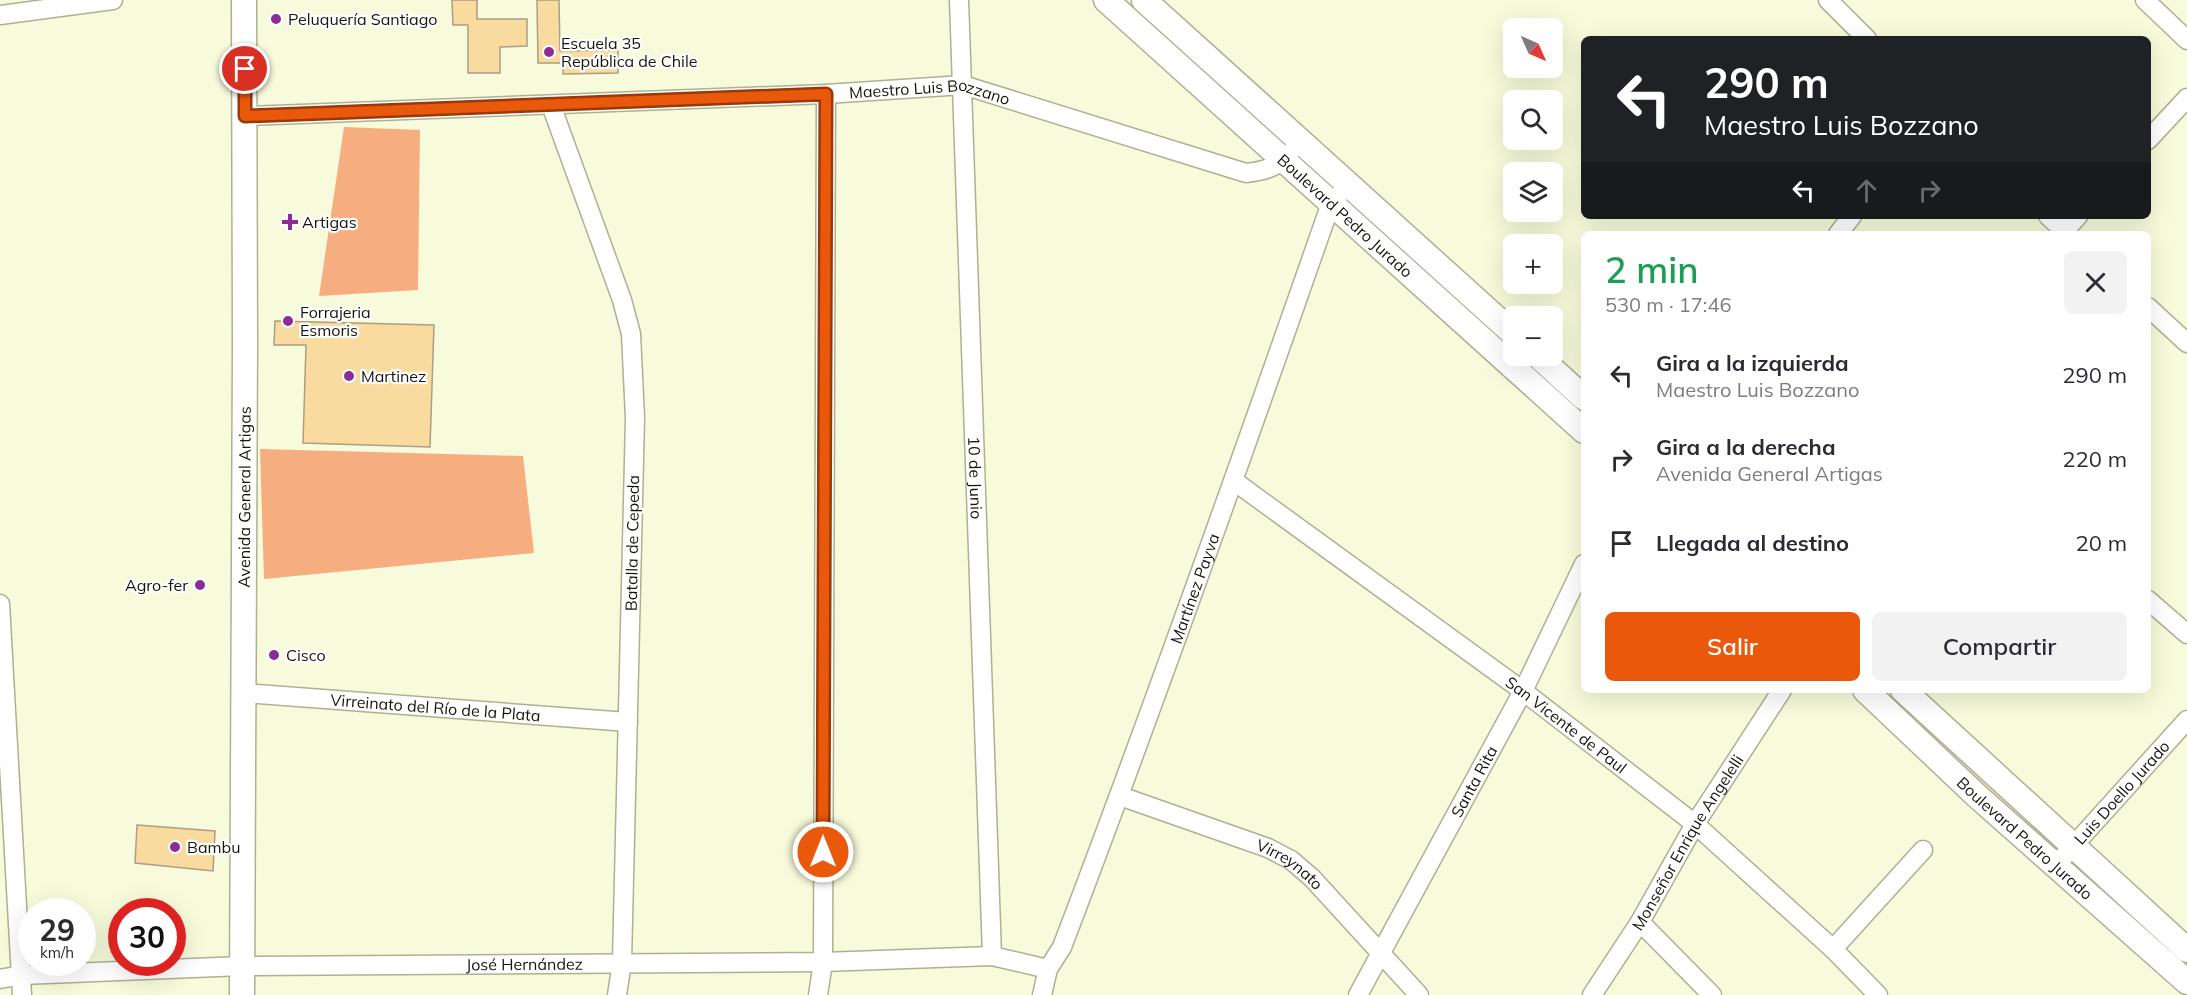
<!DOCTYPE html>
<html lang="es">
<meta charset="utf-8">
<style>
body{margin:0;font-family:Mulish,sans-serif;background:#f2f2f3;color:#2b2b33;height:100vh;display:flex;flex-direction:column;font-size:22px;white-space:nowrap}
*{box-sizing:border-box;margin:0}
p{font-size:20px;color:#7c7c81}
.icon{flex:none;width:33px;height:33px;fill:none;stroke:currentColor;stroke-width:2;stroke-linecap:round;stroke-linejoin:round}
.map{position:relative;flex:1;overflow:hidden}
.sheet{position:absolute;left:1581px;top:231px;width:570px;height:462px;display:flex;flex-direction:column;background:#fff;border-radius:9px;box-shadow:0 6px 24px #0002}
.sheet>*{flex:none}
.banner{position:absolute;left:1581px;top:36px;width:570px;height:183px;border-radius:9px;box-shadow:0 6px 24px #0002;background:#202124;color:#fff;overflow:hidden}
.needle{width:39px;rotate:135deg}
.tools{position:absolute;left:1503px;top:18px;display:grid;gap:12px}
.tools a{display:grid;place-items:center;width:60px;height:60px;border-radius:9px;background:#fff;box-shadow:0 6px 24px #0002;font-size:30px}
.speed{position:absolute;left:18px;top:898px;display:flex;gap:12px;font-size:30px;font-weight:700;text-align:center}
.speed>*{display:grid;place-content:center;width:78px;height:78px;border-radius:50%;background:#fff;box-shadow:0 6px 24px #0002;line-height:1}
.speed small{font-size:15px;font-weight:400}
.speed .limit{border:9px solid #d22;background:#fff;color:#111}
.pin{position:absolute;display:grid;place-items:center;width:51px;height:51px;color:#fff;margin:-26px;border:3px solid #fff;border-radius:50%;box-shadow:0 2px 6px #0007}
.me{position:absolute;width:66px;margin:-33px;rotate:0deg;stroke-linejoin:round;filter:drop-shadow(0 0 4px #0008)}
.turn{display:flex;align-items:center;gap:21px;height:126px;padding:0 24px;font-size:27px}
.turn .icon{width:78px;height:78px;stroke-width:2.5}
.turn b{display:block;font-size:42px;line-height:51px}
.lanes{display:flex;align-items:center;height:57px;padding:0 24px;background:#0003;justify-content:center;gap:30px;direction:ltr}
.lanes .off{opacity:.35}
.round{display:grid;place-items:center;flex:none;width:63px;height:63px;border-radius:9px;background:#f2f2f3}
.headline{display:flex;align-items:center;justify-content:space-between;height:102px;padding:0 24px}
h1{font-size:36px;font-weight:600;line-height:45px;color:#1e9e55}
.button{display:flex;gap:12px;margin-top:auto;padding:12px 24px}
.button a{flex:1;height:69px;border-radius:9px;background:#ea580c;color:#fff;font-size:24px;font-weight:600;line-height:69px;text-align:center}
.button a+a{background:#f2f2f3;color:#2b2b33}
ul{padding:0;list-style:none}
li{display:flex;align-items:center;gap:18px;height:84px;padding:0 24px}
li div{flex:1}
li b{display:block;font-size:22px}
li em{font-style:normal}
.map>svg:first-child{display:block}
.green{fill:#fcd9c3}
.forest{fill:#f6ae80}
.building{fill:#f9da9f;stroke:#ac9e82;stroke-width:1.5}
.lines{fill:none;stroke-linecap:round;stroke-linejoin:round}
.minor-casing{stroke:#adb192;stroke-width:21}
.secondary-casing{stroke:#adb192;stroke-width:27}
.minor{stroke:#fff;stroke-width:18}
.secondary{stroke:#fff;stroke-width:24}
.route-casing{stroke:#983908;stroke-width:15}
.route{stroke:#ea580c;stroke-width:10}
.poi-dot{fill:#8d2c95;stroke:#fff;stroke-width:2}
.labels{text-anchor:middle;stroke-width:4.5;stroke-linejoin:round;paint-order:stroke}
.poi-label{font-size:16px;fill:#15160b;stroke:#fff;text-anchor:start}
.street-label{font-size:16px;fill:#15160b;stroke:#fff}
</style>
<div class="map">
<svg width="2187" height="995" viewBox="0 0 2187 995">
<rect width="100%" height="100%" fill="#f7fbdb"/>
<path class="green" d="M1120 0H1127L1252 112 1249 116Z
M1373 221 1513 350 1514 356H1520L1543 377 1540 381 1370 225Z
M1882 690H1889L2051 841 2048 845Z"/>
<path class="forest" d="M344 127 420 130 418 290 319 296Z
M260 449 523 456 534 553 264 579Z"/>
<path class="building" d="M452 0H477V19H527V46L500 47V73H468V25H453Z
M537 0H559L560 51 618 50V73L563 74V63H538Z
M275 321 434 325 430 447 303 443 306 345H274Z
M137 825 215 831 213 871 135 863Z"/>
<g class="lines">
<g class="minor-casing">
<g id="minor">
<path id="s1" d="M959 0 992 956"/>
<path d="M1828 0 1867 39"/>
<path d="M2145 0 2187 40"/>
<path d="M0 15 113 0"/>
<path d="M551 105 622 300 631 334 635 418 622 962 617 995"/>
<path id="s2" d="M245 116 826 94 963 85 1246 173C1264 171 1279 167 1290 153"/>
<path d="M2148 140 2187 98"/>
<path d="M2048 216 2068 234"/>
<path d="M2064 231 2078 216"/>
<path d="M1838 234 1852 216"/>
<path d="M2148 307 2187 343"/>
<path id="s3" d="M1234 481 1523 691 1695 824 1833 949 1878 995"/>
<path d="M2148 600 2187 634"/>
<path d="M0 604 22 995"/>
<path id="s4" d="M244 693 628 722"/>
<path id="s5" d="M1120 796 1268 848 1291 860 1312 878 1419 995"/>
<path id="s6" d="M2056 865 2187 720"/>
<path d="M1640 922 1712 995"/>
<path d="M1833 949 1923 850"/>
<path id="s7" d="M0 979 22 975 242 966 823 962 992 956 1048 969"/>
<path d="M818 995 823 962 826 94"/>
<path id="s8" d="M1042 995 1048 969 1062 947C1156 701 1244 452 1331 203L1338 196"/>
<path id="s9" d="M1358 995 1523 691 1584 564"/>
<path id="s10" d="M1592 995 1640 922 1695 824 1782 690"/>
</g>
</g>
<g class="secondary-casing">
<g id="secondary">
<path id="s11" d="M1106 0 1584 431"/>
<path d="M1144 0 1514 334"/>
<path d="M1538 356 1584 398"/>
<path id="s12" d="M1865 690 1977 796 2187 982"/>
<path d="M1903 690 2187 950"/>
<path id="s13" d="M242 995 245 344 244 0"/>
</g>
</g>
<use href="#minor" class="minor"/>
<use href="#secondary" class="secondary"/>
</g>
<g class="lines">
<g class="route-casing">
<path id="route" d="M245 69V116L826 94 823 852"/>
</g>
<use href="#route" class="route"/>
</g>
<g class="poi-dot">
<circle cx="276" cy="19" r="6"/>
<circle cx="549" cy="52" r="6"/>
<path d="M287 213h6v6h6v6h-6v6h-6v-6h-6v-6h6z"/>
<circle cx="288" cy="321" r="6"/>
<circle cx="349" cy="376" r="6"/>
<circle cx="200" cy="585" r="6"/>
<circle cx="274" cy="655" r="6"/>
<circle cx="175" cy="847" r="6"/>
</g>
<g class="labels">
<g class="poi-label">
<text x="288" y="25">Peluquería Santiago</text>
<text x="561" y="49">Escuela 35<tspan x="561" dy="18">República de Chile</tspan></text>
<text x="302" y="228">Artigas</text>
<text x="300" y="318">Forrajeria<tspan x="300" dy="18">Esmoris</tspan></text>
<text x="361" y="382">Martinez</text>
<text x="188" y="591" text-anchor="end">Agro-fer</text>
<text x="286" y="661">Cisco</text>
<text x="187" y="853">Bambu</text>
</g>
<g class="street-label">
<text dy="6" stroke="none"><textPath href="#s2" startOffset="686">Maestro Luis Bozzano</textPath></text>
<text dy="6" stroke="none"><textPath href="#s11" startOffset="322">Boulevard Pedro Jurado</textPath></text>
<text dy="6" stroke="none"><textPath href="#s1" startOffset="478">10 de Junio</textPath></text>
<text dy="6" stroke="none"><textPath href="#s13" startOffset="498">Avenida General Artigas</textPath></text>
<text transform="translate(632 543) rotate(-89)" y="6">Batalla de Cepeda</text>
<text dy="6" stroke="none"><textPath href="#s8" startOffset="435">Martínez Payva</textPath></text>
<text dy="6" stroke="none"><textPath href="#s4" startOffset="192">Virreinato del Río de la Plata</textPath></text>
<text dy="6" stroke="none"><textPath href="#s3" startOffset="412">San Vicente de Paul</textPath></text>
<text dy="6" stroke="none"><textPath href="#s9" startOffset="243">Santa Rita</textPath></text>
<text dy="6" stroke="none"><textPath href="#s6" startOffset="98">Luis Doello Jurado</textPath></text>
<text dy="6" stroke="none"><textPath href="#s12" startOffset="218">Boulevard Pedro Jurado</textPath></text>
<text dy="6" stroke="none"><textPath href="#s10" startOffset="180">Monseñor Enrique Angelelli</textPath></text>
<text dy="6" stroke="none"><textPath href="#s5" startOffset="184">Virreynato</textPath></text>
<text dy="6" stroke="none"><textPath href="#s7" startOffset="525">José Hernández</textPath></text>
</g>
</g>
</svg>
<div class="tools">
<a><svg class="needle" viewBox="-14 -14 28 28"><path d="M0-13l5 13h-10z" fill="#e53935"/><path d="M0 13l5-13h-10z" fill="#7c7c81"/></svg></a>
<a><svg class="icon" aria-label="search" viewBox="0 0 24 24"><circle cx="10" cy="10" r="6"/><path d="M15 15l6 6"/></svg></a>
<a><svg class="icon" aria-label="layers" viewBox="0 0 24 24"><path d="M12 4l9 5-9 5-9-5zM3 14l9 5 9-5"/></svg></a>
<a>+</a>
<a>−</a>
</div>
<div class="speed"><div>29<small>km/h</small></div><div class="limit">30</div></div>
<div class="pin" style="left:245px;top:69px;background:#d93025"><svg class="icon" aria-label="arrive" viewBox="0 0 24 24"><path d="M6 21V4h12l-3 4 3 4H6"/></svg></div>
<svg class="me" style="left:823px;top:852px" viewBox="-20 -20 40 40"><circle r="17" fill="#ea580c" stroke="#fff" stroke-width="3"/><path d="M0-11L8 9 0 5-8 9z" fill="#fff"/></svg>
<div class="banner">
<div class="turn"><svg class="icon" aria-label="left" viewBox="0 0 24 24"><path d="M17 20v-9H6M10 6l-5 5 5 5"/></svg><div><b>290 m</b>Maestro Luis Bozzano</div></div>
<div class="lanes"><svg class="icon" aria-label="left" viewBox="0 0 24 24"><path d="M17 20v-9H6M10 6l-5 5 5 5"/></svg><svg class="icon off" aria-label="ahead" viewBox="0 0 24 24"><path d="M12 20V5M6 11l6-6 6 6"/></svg><svg class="icon off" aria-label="right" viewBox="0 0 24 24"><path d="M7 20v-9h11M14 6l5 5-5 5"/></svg></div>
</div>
<section class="sheet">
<div class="headline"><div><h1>2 min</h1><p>530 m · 17:46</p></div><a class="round"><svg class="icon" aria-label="close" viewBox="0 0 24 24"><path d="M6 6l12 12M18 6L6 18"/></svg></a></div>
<ul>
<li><svg class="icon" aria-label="left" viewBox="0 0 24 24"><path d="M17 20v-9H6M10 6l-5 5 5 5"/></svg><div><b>Gira a la izquierda</b><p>Maestro Luis Bozzano</p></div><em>290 m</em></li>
<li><svg class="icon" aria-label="right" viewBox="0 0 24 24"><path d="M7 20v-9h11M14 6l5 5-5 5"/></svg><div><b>Gira a la derecha</b><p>Avenida General Artigas</p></div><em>220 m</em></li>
<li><svg class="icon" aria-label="arrive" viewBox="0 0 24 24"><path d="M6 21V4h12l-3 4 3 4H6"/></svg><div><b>Llegada al destino</b></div><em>20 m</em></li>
</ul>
<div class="button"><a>Salir</a><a>Compartir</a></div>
</section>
</div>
